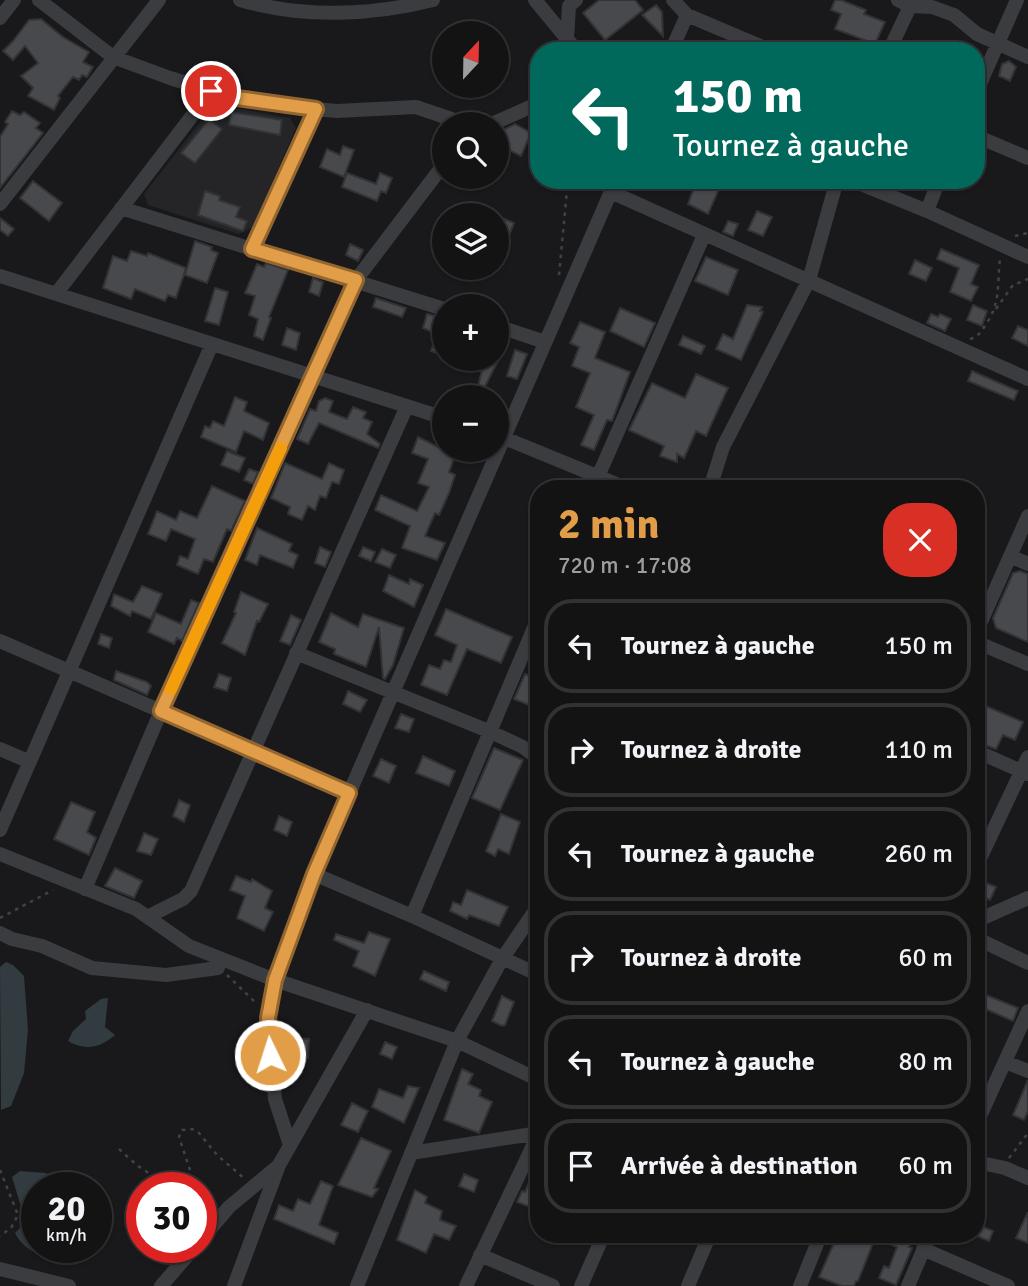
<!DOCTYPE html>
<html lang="fr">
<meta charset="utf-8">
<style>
body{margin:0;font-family:Signika,sans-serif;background:#202022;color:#f1f3f6;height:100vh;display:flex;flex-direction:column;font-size:26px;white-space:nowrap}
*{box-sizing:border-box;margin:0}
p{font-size:23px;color:#9d9ea0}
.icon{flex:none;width:38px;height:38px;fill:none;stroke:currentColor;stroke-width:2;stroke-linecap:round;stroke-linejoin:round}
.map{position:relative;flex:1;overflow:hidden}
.sheet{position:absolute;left:530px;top:480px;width:455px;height:763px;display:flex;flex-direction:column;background:#131314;border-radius:28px;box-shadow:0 2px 5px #0004,0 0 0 2px #323234}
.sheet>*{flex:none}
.guide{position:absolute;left:530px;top:42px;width:455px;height:147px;border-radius:28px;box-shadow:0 2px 5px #0004,0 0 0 2px #323234;background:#00695c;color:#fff;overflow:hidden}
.needle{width:46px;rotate:22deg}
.buttons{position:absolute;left:432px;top:21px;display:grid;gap:14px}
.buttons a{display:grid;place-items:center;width:77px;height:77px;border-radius:50%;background:#131314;box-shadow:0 2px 5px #0004,0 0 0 2px #323234;font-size:35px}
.speed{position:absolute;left:21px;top:1172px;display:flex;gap:14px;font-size:35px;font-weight:700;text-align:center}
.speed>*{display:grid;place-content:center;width:91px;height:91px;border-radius:50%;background:#131314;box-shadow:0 2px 5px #0004,0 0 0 2px #323234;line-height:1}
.speed small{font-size:18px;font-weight:400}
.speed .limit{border:10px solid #d22;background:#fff;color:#111}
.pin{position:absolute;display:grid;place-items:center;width:60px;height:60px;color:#fff;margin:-30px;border:4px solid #fff;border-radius:50%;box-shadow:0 2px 7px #0007}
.me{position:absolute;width:77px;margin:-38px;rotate:356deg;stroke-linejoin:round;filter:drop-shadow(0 0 5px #0008)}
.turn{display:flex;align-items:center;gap:24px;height:147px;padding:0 28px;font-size:32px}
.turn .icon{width:91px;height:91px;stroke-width:2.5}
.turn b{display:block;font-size:49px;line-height:60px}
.round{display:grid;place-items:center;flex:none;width:74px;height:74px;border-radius:28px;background:#202022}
.summary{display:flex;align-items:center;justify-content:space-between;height:119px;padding:0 28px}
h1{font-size:42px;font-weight:800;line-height:52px;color:#e29d49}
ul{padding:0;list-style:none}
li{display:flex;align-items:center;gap:21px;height:94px;margin:0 14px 10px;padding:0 14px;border:4px solid #323234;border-radius:28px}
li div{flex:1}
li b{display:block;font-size:26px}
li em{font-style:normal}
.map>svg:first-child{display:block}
.built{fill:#252528}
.water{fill:#323b40}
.building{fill:#48494d;stroke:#333336;stroke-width:2}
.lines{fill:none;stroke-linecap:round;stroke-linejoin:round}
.path{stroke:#404346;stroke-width:2.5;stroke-dasharray:3.5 5;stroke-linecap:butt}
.minor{stroke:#3a3c3f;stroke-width:14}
.route-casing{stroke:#93662f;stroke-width:18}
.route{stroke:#e29d49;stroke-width:12}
.slow{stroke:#f59e0b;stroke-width:12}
</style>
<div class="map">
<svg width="1028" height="1286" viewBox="0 0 1028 1286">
<rect width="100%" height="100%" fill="#19191b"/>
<path class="built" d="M223 106 290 118 296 128 253 227 239 234 148 205 144 194 208 112Z"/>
<path class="water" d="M6 962 13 965 24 976 28 1030 24 1073 11 1106 1 1110 0 967Z
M108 998 105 1027 115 1035C100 1048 85 1051 68 1041L73 1031 86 1019 85 1011 101 999Z
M20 1171 46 1173 57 1188H37V1248H72L67 1260 60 1262C42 1256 24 1251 15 1233L23 1225 22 1210 12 1177Z
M95 1184 100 1188 101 1211 109 1216 104 1228 96 1231V1188H83Z"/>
<path class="building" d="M599 0H635L643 10 605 40 583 13Z
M835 0H841L866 10 864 14 885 22 875 44 835 29 841 14 831 10Z
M656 5 662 12 663 36 642 15Z
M41 19 63 37 89 52 83 62 93 67 87 77 82 75 79 80 73 77 58 96 60 98 54 110 28 96 33 88 21 76 38 63 25 46 13 60 3 51 13 41 29 20Z
M1009 61 1016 67 1010 81 999 76 1002 64Z
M12 111 20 115 24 112 40 123 36 128 43 133 0 188V137L8 124 5 122Z
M231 112 282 120 280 135 229 125Z
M209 119 222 129 195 163 181 153Z
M515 124 531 133 521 156 497 144 505 129Z
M343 146 354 150 344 177 320 167 327 149 340 155Z
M347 173 376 184 380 173 392 178 386 193 381 191 377 201 342 187Z
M701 180H723L708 214 688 204 695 185 698 187Z
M33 181 62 203 49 221 20 198Z
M205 191 220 196 219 200 240 207 236 217 247 221 243 231 198 215Z
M757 211 772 217 763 236 748 230Z
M497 216 514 223 506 243 497 239Z
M0 218 14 229 8 236 0 230Z
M728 221 738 224 733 236 723 232Z
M195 241 212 247 211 250 218 253 207 283 185 275Z
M350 244 363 250 358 261 346 255Z
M941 249 979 265 971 284 978 287 971 301 950 292 959 268 937 259Z
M131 251 147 256 148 253 186 268 176 298 168 295 165 301 135 289 131 299 103 288 113 256 127 261Z
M706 257 738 270 728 295 695 281Z
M915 260 932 268 926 281 909 274Z
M266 263 288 270 269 317 271 318 263 340 254 336 258 319 249 315 255 296 245 293 257 264 264 267Z
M313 278 323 282 319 296 309 292Z
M215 288 228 292 219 325 205 321Z
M376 298 406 308 402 317 373 307Z
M747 305 762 307 760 311 763 312 741 360 716 349 723 334 733 339Z
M973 305 987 311 982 326 967 320Z
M620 308 655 323 644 347 610 331Z
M427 314 444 318V356L431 351 437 334 423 328Z
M931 314 938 317 940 314 951 319 945 331 927 323Z
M580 322 605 332 595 358 630 372 612 421 607 420 594 450 581 445 594 415 576 407 590 373 572 366 579 347 570 343Z
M1018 326 1028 330V346L1012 338Z
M287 328 300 333 296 350 282 345Z
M683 336 705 346 701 354 679 345Z
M515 350 527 354 517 379 507 376Z
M457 359H499L480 396 476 395 482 370Z
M972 371 1018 391 1014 400 968 381Z
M696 374 728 388 706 436 696 431 684 458 677 454V462L660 456 664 446 629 430 652 383 685 398Z
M235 397 247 402 244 411 269 423 263 440 244 431 236 452 201 437 205 426 210 428 213 421 224 426Z
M325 398 333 401 329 412 347 419 353 407 366 412 363 418 372 422 367 434 380 444 378 448 319 423 308 444 297 439 310 409 316 411 319 401Z
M418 437 444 450H457L449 472 455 475 449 493 439 515 435 513 425 536 445 543 437 560 402 548 410 526 375 510 381 495 417 511 429 487 418 483 428 459 412 453Z
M227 451 245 458 239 472 221 465Z
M285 463 322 479 329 463 344 470 339 484 332 482 326 498 320 496 315 510 308 506 302 520 288 514 290 507 271 498Z
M249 469 258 472 253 484 244 480Z
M212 486 245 501 231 531 227 529 213 562 204 559 198 574 177 565 180 556 188 559 195 539 171 529 166 541 148 534 157 511 176 520 180 511 197 518Z
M257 528 292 544 289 551 298 555 293 568 260 555 257 565 245 560Z
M320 547 331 552 325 567 315 563Z
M363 547 375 552 371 561 359 556Z
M382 549 396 555 390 568 375 562Z
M1020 571 1028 574V642L996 628 993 618 1013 573Z
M389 575 409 584 410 579 423 585 414 607 383 591Z
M142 586 162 594 151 619 132 611 130 616 111 606 114 594 133 602Z
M241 592 268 604 259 622 257 621 245 655 222 643 236 613 234 612Z
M191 600 199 603 182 641 177 638 174 644 148 632 156 613 181 624Z
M446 609 512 637 501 663 467 649 447 695 421 685 429 665 440 669 444 660 451 662 457 645 435 635Z
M331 613 358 627 363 614 404 628 393 665 385 679 383 678 379 627 366 667 334 654 335 649 319 642Z
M291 615 301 620 290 645 280 641Z
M101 634 112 638 109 648 98 644Z
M116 671 147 682 151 686 147 695 114 680Z
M219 674 231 678 227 691 214 687Z
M525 674 539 680V709L514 699Z
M348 691 367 700 360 712 343 704Z
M976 702 1023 722 1015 740 1003 735 996 749 976 742Z
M401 714 414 719 409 732 395 728Z
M494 748 523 760 500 810 472 798Z
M423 756 455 771 449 786 416 773Z
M381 759 396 766 389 783 373 776Z
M179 800 190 805 184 822 173 816Z
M71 802 95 812 87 832 96 838 89 855 54 839Z
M501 814 520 822 509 854 498 849 495 856 486 851Z
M279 816 292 822 287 836 274 830Z
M144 833 158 839 151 855 137 851Z
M115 868 142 881 134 898 105 886Z
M236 876 251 882 252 879 272 891 265 908 273 912 264 931 237 918 245 896 230 890Z
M986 883 996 887 990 900 980 895Z
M467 890 508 907 499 926 469 915 467 919 450 911 453 902 461 905Z
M369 932 390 939 375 976 353 966 359 951 334 940 336 934 364 943Z
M424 971 449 982 446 991 420 979Z
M986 995 1018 1008 1013 1021 981 1007Z
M502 996 514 1002 505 1025 502 1026 492 1021Z
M284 1037 309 1039 308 1058 282 1056Z
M385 1042 397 1047 392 1059 380 1054Z
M462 1069 473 1074 468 1084 481 1090 479 1096 492 1102 479 1133 444 1120Z
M1028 1080V1111L1024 1120 1013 1115Z
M408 1086 419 1088 404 1123 372 1107 379 1089 403 1098Z
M352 1103 368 1111 358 1132 341 1125Z
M361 1138 391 1151 374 1188 378 1189 372 1197 338 1185Z
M539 1159V1192L533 1208 517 1202 522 1191 525 1192Z
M464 1174 478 1180 474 1192 459 1186Z
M321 1181 333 1186 319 1225 338 1233 334 1244 274 1219 279 1205 293 1211 298 1199 310 1204Z
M415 1190 427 1197 425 1203 442 1211 440 1220 456 1226 449 1240 434 1234 426 1253 397 1240Z
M1028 1212V1243L1016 1238Z
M981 1226 993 1231 989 1241 977 1236Z
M838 1234H915L909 1247 912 1248 896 1285 879 1278 884 1266 889 1268 897 1247 875 1238 858 1281H856L854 1286H842L819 1277Z"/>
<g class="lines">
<path class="path" d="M1015 236 1028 233
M559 275 568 180
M996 309 1013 285 1028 279
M970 339C978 337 982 331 986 324 1001 303 997 283 1000 259
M0 918 53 890
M227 975 257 1004
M119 1149C142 1170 158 1187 191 1173L179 1137 182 1130 192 1129 199 1133 217 1155 245 1179
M1009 1158 1028 1133
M0 1170 18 1215 11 1228 0 1236"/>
<path class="minor" d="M39 0 113 57 170 78 230 97 282 106 337 111 416 107 466 124
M240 0C302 18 371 16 433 0
M535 0 577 51
M673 0 687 15 772 51
M898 0 910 6 932 7 954 15 977 34 1028 57
M0 18 14 0
M567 39 569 6 576 0
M671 51 687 15
M889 51 913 0
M976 93 1017 0
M492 124 539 103
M976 136 1028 158
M851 180 927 211 1028 257
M611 192 1028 379
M0 204 159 0
M121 208 444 309
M927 211 939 180
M252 249 316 109
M0 276 444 418
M56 294 211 91
M497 326 545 342
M497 435 626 488
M593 488 704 235
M710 488 723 447 809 280 837 180
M1010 556 1028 564
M976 633 1028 516
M0 641 349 793
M976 642 1028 664
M296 653 491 732 523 747 539 759
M0 749 30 762
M976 751 1028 774
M0 830 212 344
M0 854 136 909 189 946 275 980 457 1041 539 1080
M976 867 1028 757
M314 874 412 916 539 975
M85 889 161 711 356 280 444 164
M149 916 183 899 191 891 407 406
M412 916 539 616
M976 921 1028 898
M0 933 12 939 42 946 92 968 166 975 218 968
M976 938 1028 963
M1005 1062 1028 1071
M976 1125 1028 1011
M290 1145 275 1099 268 1018 275 980 314 874 616 180
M411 1153 539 1133
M976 1162 1005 1168 1028 1178
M201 1240 229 1207 278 1166
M923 1249 1008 1286
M480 1255 553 1286
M0 1269 69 1286
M161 1286 194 1248
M234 1286 279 1165 367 1010
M357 1286 457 1041 502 959 539 905
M466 1286 539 1133
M581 1286 604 1234
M688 1286 710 1234
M800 1286 821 1234
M908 1286 930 1234"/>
</g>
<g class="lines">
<g class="route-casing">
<path id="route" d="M211 91 230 97 316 109 252 249 356 280 161 711 349 793 314 874 275 980 268 1018 270 1055"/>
</g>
<use href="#route" class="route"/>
<path class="slow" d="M171 689 281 448"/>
</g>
</svg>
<div class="buttons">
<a><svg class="needle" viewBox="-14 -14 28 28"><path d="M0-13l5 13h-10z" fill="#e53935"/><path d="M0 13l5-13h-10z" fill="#9d9ea0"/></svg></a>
<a><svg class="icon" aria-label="search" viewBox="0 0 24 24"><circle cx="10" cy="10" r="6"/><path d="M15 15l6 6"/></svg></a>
<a><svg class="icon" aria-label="layers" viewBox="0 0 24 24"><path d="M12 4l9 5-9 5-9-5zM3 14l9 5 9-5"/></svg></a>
<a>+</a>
<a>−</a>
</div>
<div class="speed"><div>20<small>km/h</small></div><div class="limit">30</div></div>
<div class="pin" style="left:211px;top:91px;background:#d93025"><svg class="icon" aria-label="arrive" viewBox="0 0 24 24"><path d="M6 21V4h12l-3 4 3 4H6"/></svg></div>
<svg class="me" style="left:270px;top:1055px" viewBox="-20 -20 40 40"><circle r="17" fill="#e29d49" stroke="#fff" stroke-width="3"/><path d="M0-11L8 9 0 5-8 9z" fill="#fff"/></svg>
<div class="guide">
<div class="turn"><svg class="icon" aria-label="left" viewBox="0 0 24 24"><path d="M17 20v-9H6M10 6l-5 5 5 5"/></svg><div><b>150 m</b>Tournez à gauche</div></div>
</div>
<section class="sheet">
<div class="summary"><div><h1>2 min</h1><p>720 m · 17:08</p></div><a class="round" style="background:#d93025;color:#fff"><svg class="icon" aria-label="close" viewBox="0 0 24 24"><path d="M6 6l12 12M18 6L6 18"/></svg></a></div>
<ul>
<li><svg class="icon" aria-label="left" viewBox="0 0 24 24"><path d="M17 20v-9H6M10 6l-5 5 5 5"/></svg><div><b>Tournez à gauche</b></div><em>150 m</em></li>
<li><svg class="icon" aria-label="right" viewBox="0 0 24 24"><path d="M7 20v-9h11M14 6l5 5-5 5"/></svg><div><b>Tournez à droite</b></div><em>110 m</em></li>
<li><svg class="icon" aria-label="left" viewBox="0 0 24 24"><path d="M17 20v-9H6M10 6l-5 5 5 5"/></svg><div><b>Tournez à gauche</b></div><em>260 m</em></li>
<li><svg class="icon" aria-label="right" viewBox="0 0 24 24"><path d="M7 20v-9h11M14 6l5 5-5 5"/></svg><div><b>Tournez à droite</b></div><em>60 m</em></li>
<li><svg class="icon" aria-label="left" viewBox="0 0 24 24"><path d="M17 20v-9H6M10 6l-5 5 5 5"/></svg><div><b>Tournez à gauche</b></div><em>80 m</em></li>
<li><svg class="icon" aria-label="arrive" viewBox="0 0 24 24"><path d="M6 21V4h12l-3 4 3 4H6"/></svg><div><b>Arrivée à destination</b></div><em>60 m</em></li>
</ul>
</section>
</div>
